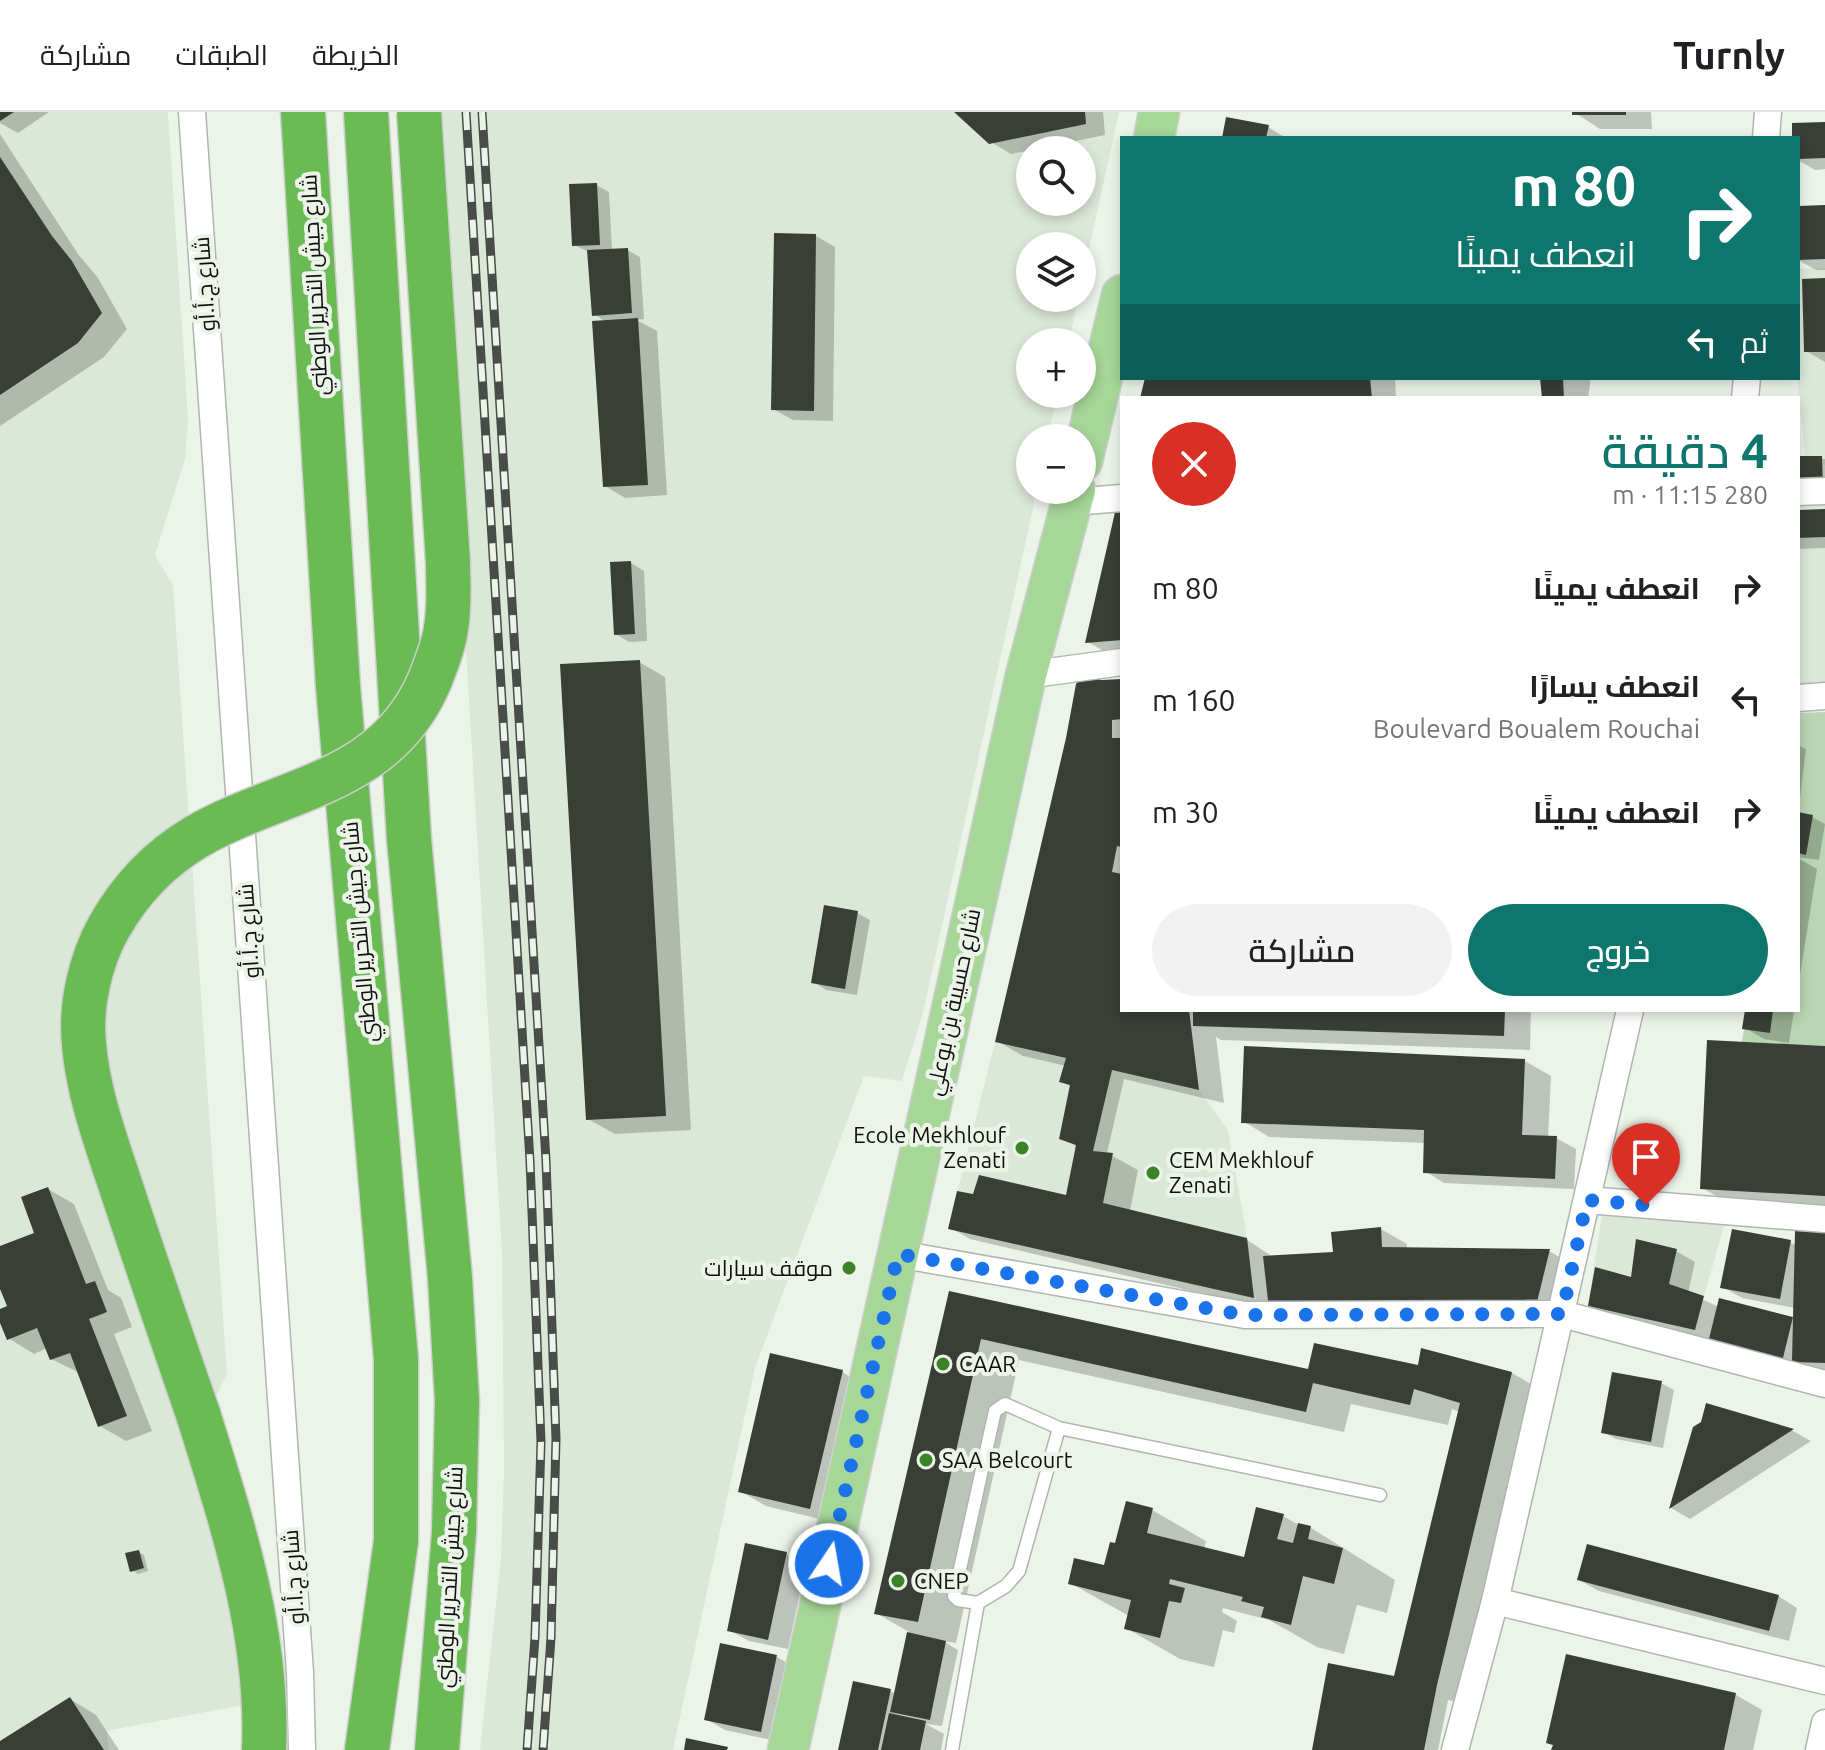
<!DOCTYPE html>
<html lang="ar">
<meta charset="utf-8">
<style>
body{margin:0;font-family:Ubuntu,Cairo,sans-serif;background:#f2f2f2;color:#202124;direction:rtl;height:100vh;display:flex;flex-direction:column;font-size:30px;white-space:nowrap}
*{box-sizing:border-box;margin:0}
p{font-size:26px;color:#757577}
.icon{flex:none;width:44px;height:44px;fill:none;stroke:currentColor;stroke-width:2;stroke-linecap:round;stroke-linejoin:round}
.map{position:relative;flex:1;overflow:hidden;direction:ltr}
.details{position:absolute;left:1120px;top:284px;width:680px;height:616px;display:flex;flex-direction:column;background:#fff;border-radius:0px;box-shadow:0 4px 12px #0003;direction:rtl}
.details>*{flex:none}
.hud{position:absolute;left:1120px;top:24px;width:680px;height:244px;border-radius:0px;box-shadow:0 4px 12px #0003;direction:rtl;background:#0f766e;color:#fff;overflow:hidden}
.controls{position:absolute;left:1016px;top:24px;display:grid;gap:16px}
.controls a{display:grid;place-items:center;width:80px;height:80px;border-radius:50%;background:#fff;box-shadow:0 4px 12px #0003;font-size:40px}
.pin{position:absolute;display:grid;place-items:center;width:68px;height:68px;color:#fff;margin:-82px -34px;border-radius:50% 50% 50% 0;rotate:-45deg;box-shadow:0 0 8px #0007}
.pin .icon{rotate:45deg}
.me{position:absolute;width:88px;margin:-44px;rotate:12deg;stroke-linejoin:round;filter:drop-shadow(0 0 6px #0008)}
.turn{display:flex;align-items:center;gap:28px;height:168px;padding:0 32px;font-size:36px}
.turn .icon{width:104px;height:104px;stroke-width:2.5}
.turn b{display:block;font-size:56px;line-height:68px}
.then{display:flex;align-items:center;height:76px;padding:0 32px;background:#0003;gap:16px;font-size:30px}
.round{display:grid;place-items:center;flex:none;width:84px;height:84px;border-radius:42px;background:#f2f2f2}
.headline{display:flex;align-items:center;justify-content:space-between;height:136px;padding:0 32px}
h1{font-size:48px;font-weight:600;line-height:60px;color:#0f766e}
.primary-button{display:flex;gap:16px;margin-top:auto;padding:16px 32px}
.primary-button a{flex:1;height:92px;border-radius:48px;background:#0f766e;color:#fff;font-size:32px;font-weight:600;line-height:92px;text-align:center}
.primary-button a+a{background:#f2f2f2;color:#202124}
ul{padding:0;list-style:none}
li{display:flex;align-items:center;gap:24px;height:112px;padding:0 32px}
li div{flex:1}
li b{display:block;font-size:30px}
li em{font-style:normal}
header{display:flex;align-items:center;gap:48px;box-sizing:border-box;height:112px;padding:0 40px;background:#fff;border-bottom:2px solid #e0e0e0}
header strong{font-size:38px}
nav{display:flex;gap:44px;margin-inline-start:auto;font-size:28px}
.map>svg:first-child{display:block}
.built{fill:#dbe8d8;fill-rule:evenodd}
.green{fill:#bad5b3}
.shadow{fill:#0003}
.building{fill:#393f37}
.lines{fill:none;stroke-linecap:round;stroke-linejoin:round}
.lane-casing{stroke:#afb6ad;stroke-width:15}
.street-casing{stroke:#afb6ad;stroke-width:29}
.primary-casing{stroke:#cfcfcf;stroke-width:43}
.highway-casing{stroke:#cfcfcf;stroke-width:47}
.lane{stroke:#fff;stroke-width:12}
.street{stroke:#fff;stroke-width:26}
.primary{stroke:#a6d698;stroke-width:40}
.highway{stroke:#6abb53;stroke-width:44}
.rail-casing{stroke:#494d48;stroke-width:9}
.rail{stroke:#ecf4ea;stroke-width:6;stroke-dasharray:18;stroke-linecap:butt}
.highway-bridge-casing{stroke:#cfcfcf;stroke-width:47;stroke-linecap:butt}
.highway-bridge{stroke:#6abb53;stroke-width:44}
.route{stroke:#1a73e8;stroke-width:14;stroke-dasharray:0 25.2}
.poi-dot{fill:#3c8226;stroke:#ecf4ea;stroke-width:3}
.labels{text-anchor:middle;stroke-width:8;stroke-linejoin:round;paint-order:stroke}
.street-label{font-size:22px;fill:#0e110d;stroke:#ecf4ea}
.poi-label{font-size:22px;fill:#0e110d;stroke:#ecf4ea;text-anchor:start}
</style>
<header>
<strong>Turnly</strong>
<nav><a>الخريطة</a><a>الطبقات</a><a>مشاركة</a></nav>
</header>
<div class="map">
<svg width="1825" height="1638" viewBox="0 0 1825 1638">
<rect width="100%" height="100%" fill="#ecf4ea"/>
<path class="built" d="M0 0H168L188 308 185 347 155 443 173 474 227 1262 213 1290 275 1587 106 1619 109 1638H0Z
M434 0H1119L1082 169V134H1030V186H1078L1069 230H1030V282H1057L1048 326H1030V378H1037L923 901 902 969 864 964 755 1256 673 1638H480L501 1445 504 1357 502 1142ZM1030 38H1082V90H1030Z
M1825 156V353L1806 354 1797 266 1798 157Z
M1825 388V580L1798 582V389Z
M995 930 1199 978 1228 1018 1247 1126 1254 1186 948 1117Z
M1603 1096 1726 1107 1704 1184 1588 1194Z"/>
<path class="green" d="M1825 600V934L1742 930 1747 898H1798V615L1800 601Z"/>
<path class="shadow" d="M0 0H49L18 21 0 11Z
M957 0H1103L1105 23 1011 42 991 30Z
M1574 0H1651L1652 17H1600Z
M1825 12V57L1815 58 1798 48V26H1794Z
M1268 15 1286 26H1224Z
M0 22 78 142 98 166 127 217 104 245 0 314Z
M596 73 609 80 612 139 627 138 640 145 644 207 637 208 657 219 667 383 625 386 605 374 606 210 594 202 589 140 574 133Z
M1825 95V158H1816L1798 148V96Z
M816 124 835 135 833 309 793 308 773 297Z
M1825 168V250L1806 239Z
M1147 266H1395L1396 286H1142Z
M1542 266H1591L1588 286H1539H1544Z
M1798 346 1825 347V379Z
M1122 398V544L1114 545 1088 530Z
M1825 399V436L1798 437V400Z
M631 451 644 459 647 529 629 530 616 522Z
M639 550 665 565 691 1018 615 1022 588 1007Z
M1122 569V898H1531L1530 938 1221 928 1216 925 1224 991 1124 967 1107 1041 1138 1058 1130 1099 1247 1128 1273 1145 1335 1141 1381 1117 1407 1132V1137L1549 1139 1575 1154 1562 1208 1277 1199 970 1127 951 1116 975 1085 1067 1086 1078 1035 1061 1026 1071 975 1062 969 1066 954 1023 944 997 929 1102 570Z
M1798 633 1806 637 1798 702 1812 705 1825 712 1819 748 1798 745Z
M1798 746 1817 757 1798 875Z
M857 801 870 808 857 883 826 878 814 870Z
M1747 898H1794L1789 931 1764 927 1745 916Z
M1825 936V1093L1722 1087 1702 1076Z
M1525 949 1551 964 1548 1026H1556L1576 1037 1574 1077 1444 1071 1425 1059 1426 1031 1269 1025 1243 1009Z
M48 1077 74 1092 108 1178 121 1186 132 1215 114 1222 152 1319 126 1329 100 1314 80 1261 51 1247 47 1236 34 1242 8 1226 0 1205V1199L9 1195 0 1171V1136L37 1122Z
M1825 1122V1261L1711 1227 1610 1204 1591 1193 1676 1139 1695 1150 1688 1181 1719 1195 1720 1189 1793 1207 1795 1196 1742 1186 1723 1175 1790 1130 1797 1134Z
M951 1181 1310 1259 1419 1256 1512 1261 1550 1283 1475 1594 1448 1588 1438 1638H1314L1404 1568 1460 1300 1452 1297 1448 1313 1351 1292 1344 1320 1019 1248 956 1531 943 1529 958 1538 942 1614 926 1612 944 1622 941 1638H840L890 1579 896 1582 909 1520 876 1501Z
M842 1260 868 1275 836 1411 766 1394 740 1379Z
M1661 1271 1674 1278 1663 1336 1616 1327 1603 1320Z
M1708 1293 1793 1319 1811 1329 1690 1407 1671 1396 1694 1316 1702 1311Z
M1152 1398 1206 1429 1204 1437 1246 1448 1283 1404 1299 1413 1311 1416 1395 1468 1387 1501 1357 1493 1344 1542 1317 1535 1269 1508 1223 1496 1222 1500 1237 1509 1234 1521 1223 1518 1214 1555 1180 1547 1126 1516 1129 1504 1070 1471 1105 1456 1117 1433Z
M139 1440 144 1443 148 1459 138 1462 132 1458Z
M786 1442 806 1453 788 1537 749 1529 729 1518Z
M1579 1468 1778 1484 1797 1496 1789 1529 1599 1479Z
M777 1545 796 1556 780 1630 725 1618 706 1607Z
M1736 1583 1762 1598 1753 1638H1554Z
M70 1587 96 1603 119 1638H0V1632Z"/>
<path class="building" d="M0 0H14L0 9Z
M954 0H1085L1086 12 989 32Z
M1572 0H1626V3H1572Z
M1226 5 1269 13 1266 26H1222Z
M1825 10V46L1798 47V26H1792V11Z
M0 45 52 124 72 149 102 201 78 231 0 283Z
M597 71 600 133 572 134 569 72Z
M1825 93V147L1798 148V94Z
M774 121 816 122 814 299 771 298Z
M628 136 632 201 592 204 587 138Z
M1825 166V240H1804L1802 167Z
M638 206 648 373 603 375 592 209Z
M1145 266H1370L1372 286H1140Z
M1540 266H1563L1564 286H1542Z
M1798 344H1822L1823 373H1798Z
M1116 396H1122V528L1085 531Z
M1825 397V425L1798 426V398Z
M631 449 635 522 614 523 610 450Z
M640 548 666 1004 586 1008 560 552Z
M1083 564 1102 568 1122 567V607L1112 608V626H1122V735L1117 734 1112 760 1122 762V898H1189L1199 978 1112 958 1093 1039 1113 1041 1103 1091 1247 1126 1254 1186 948 1117 957 1079 973 1082 979 1063 1066 1083 1076 1033 1059 1027 1070 973 1059 970 1066 946 995 930 1066 626 1076 572Z
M1798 700 1813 703 1806 743 1798 741Z
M824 793 858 799 845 877 811 871Z
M1193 898H1505L1504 924 1193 914Z
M1745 898H1773L1770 921 1742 917Z
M1707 928 1825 934V1084L1700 1077Z
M1244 934 1525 947 1522 1023 1557 1024 1555 1067 1423 1061 1424 1018 1241 1011Z
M48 1075 86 1172 95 1169 107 1200 89 1207 127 1304 98 1315 70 1241 50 1248 37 1216 7 1228 0 1211V1197L7 1194 0 1177V1134L34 1121 21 1085Z
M1381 1115 1382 1135 1550 1137 1536 1194 1461 1189 1269 1197 1263 1144 1333 1140 1331 1120Z
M1732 1117 1791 1128 1780 1187 1720 1176Z
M1795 1119 1825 1120V1251L1792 1250 1793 1205 1782 1250 1708 1231 1719 1186 1793 1205Z
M1636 1127 1677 1137 1669 1172 1704 1184 1695 1218 1588 1194 1595 1155 1631 1165Z
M949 1179 1308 1257 1314 1231 1418 1253 1421 1236 1512 1260 1437 1573 1424 1638H1312L1328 1551 1394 1564 1460 1291 1414 1277 1410 1293 1313 1271 1306 1300 981 1227 918 1510 874 1502Z
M770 1241 843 1258 810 1397 738 1380Z
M1612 1260 1662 1269 1651 1330 1601 1321Z
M1706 1291 1794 1317 1669 1397 1693 1315 1701 1310Z
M1126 1389 1153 1396 1147 1421 1244 1445 1256 1395 1284 1402 1277 1427 1293 1431 1298 1411 1311 1414 1308 1427 1343 1436 1334 1472 1303 1464 1291 1513 1261 1505 1264 1495 1241 1489 1243 1485 1170 1467 1169 1472 1185 1476 1181 1491 1169 1489 1160 1526 1124 1517 1131 1488 1068 1472 1074 1446 1104 1453 1110 1430 1115 1431Z
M745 1431 787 1440 768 1528 727 1519Z
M1587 1432 1779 1483 1769 1519 1577 1468Z
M139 1438 144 1456 130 1460 125 1441Z
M907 1520 946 1529 930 1608 890 1600Z
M720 1531 777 1543 761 1620 704 1608Z
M1566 1542 1736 1581 1724 1638H1551L1553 1633 1546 1631Z
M853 1569 891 1577 878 1638H838Z
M70 1585 104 1638H0V1629Z
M889 1601 926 1609 920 1638H881Z
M686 1626 728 1635 727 1638H684Z"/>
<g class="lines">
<g class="lane-casing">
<path id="lane" d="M978 1491 1006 1474 1019 1459 1059 1316
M952 1638 978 1491 958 1488 954 1484 995 1299 1005 1292 1059 1316 1380 1383"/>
</g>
<g class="street-casing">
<path id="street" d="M192 0 300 1561 302 1638
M1766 26 1768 0
M1745 286 1747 266
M1798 380 1825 379
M1072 390 1122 386
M1026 563 1122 550
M1798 586 1825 584
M1587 1088 1825 1107
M898 1142 1245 1203 1562 1202 1825 1272
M1495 1489 1825 1569
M1455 1638 1495 1489 1630 898
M1819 1638 1825 1611"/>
</g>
<g class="primary-casing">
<path id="primary" d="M1154 26 1159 0
M1082 349 1122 183
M788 1638 1026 563 1075 378"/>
</g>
<g class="highway-casing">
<path id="highway" d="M303 0 338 574 396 1247V1429L367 1638
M366 0 409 727 450 1166 457 1289 454 1420 437 1638
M198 1302C232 1411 269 1522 264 1638"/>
</g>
<use href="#lane" class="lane"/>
<use href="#street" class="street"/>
<use href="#primary" class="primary"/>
<use href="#highway" class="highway"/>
<g class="rail-casing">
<path id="rail" d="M466 0 530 1049 541 1330 535 1525 527 1638
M482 0 546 1048 556 1327 551 1526 543 1638"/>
</g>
<use href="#rail" class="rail"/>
<g class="highway-bridge-casing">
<path id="highway-bridge" d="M198 1302C173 1229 148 1157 124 1084 108 1035 88 983 84 932 80 894 90 849 109 815 130 778 159 747 196 725 282 675 386 673 430 568 436 552 444 534 446 516 450 495 448 472 448 450L419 0"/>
</g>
<use href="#highway-bridge" class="highway-bridge"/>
</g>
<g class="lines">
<path class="route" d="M829 1452 898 1142 1245 1203 1562 1202 1587 1088 1646 1093"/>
</g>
<g class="poi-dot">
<circle cx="1022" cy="1036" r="8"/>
<circle cx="1153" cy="1061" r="8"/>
<circle cx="849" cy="1156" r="8"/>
<circle cx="943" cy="1252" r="8"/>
<circle cx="926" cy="1348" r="8"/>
<circle cx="898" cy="1469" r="8"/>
</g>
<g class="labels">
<g class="street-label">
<text transform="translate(204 172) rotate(-94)" y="8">شارع ج.أ.أو</text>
<text transform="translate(314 173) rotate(-93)" y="8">شارع جيش التحرير الوطني</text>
<text transform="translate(248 819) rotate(-94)" y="8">شارع ج.أ.أو</text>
<text transform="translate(359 820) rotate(-95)" y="8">شارع جيش التحرير الوطني</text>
<text transform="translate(953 890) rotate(-78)" y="8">شارع حسيبة بن بوعلي</text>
<text transform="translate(293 1465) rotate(-94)" y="8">شارع ج.أ.أو</text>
<text transform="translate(449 1465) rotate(-87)" y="8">شارع جيش التحرير الوطني</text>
</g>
<g class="poi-label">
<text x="1006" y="1031" text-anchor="end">Ecole Mekhlouf<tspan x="1006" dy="25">Zenati</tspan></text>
<text x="1169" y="1056">CEM Mekhlouf<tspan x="1169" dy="25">Zenati</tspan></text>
<text x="833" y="1164" text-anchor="end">موقف سيارات</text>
<text x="959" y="1260">CAAR</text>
<text x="942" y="1356">SAA Belcourt</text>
<text x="914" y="1477">CNEP</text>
</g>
</g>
</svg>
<div class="controls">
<a><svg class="icon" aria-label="search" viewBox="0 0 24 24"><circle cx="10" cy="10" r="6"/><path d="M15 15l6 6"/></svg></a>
<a><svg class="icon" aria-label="layers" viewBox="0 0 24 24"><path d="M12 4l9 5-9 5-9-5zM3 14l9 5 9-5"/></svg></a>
<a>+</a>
<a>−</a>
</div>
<div class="pin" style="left:1646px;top:1093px;background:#d93025"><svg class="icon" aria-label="arrive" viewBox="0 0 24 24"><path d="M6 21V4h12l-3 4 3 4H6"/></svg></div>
<svg class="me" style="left:829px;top:1452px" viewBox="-20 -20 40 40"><circle r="17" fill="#1a73e8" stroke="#fff" stroke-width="3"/><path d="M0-11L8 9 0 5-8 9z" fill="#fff"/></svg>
<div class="hud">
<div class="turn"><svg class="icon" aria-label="right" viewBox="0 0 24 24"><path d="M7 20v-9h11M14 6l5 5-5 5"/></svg><div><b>80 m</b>انعطف يمينًا</div></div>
<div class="then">ثم<svg class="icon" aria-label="left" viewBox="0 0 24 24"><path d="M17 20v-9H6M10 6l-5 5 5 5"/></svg></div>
</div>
<section class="details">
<div class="headline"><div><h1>4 دقيقة</h1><p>280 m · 11:15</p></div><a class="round" style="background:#d93025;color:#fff"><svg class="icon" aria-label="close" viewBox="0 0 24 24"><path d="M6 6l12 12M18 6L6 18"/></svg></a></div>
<ul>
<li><svg class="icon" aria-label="right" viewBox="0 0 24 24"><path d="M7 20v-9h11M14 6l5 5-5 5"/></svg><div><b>انعطف يمينًا</b></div><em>80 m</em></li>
<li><svg class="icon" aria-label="left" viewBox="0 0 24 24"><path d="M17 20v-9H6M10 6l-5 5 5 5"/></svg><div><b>انعطف يسارًا</b><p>Boulevard Boualem Rouchai</p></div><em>160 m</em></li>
<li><svg class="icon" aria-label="right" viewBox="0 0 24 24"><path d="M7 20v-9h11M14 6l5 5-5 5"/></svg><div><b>انعطف يمينًا</b></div><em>30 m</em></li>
</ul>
<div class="primary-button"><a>خروج</a><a>مشاركة</a></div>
</section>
</div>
